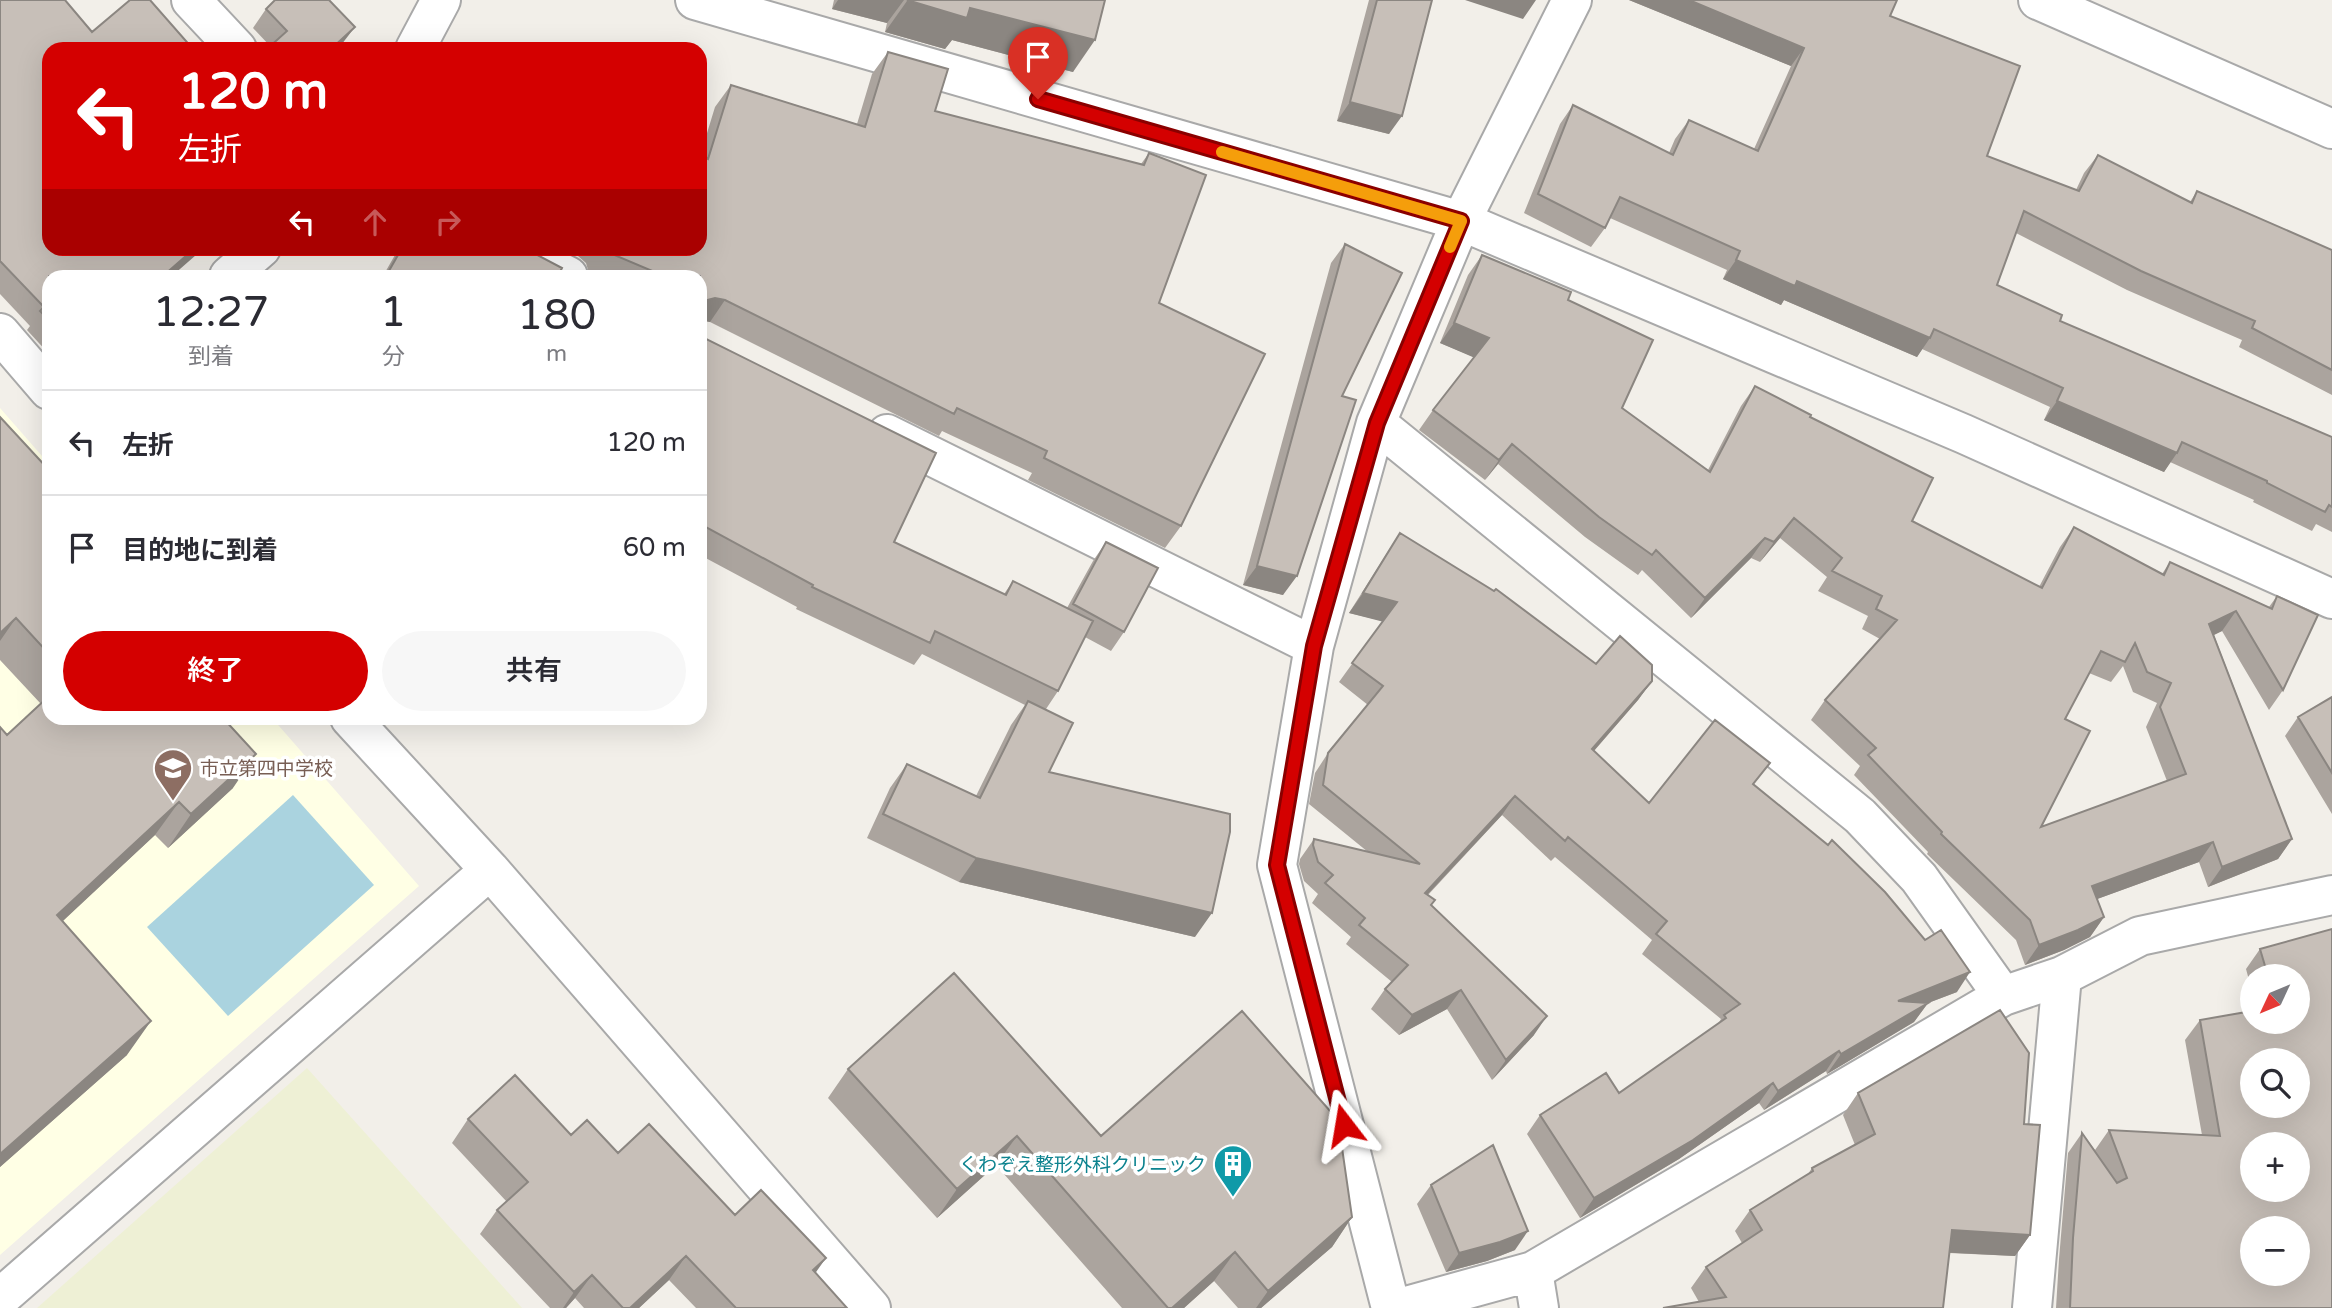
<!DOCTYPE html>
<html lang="ja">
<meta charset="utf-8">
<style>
body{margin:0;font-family:"Varela Round","Noto Sans JP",sans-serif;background:#f7f7f7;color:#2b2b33;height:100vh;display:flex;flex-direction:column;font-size:26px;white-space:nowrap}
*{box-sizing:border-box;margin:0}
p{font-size:23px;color:#7c7c81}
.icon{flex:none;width:38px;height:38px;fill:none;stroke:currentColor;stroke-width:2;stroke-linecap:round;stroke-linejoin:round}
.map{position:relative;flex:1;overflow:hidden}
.details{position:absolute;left:42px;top:270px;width:665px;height:455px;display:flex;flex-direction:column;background:#fff;border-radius:21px;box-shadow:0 7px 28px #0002}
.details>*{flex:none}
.guide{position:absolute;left:42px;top:42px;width:665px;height:214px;border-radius:21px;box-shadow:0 7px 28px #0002;background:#d40000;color:#fff;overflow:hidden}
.needle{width:46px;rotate:226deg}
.fabs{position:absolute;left:2240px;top:964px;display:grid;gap:14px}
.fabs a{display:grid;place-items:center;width:70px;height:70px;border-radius:50%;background:#fff;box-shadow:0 7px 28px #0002;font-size:35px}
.pin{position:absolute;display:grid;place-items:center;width:60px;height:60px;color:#fff;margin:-72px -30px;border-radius:50% 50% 50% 0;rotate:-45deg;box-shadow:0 0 7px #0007}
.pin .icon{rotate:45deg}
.me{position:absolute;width:77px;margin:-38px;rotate:346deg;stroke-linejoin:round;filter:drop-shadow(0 0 5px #0008)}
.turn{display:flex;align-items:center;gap:24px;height:147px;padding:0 21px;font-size:32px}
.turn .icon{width:91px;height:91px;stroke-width:2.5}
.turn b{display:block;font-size:49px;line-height:60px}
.lanes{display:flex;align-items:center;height:66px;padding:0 21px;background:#0003;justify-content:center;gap:35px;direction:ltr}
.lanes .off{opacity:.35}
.eta{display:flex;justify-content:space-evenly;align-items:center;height:119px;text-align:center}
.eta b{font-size:42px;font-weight:600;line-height:49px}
.action{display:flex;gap:14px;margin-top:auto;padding:14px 21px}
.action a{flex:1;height:80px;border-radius:42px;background:#d40000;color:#fff;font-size:28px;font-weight:600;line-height:80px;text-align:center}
.action a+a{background:#f7f7f7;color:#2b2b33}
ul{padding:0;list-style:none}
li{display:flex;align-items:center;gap:21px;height:105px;padding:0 21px;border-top:2px solid #e1e1e2}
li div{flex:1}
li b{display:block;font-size:26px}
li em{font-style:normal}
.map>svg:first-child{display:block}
.education{fill:#ffffe5}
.farmland{fill:#eef0d5}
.water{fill:#aad3df}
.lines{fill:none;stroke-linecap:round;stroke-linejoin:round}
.minor-casing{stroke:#a9a9a9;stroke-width:42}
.minor{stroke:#fff;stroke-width:38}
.wall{fill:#aba49e;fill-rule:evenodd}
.shaded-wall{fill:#8b8681}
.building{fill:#c7bfb8;stroke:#8b8681;stroke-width:2;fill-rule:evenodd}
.route-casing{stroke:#8a0000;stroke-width:18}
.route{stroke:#d40000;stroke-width:12}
.slow{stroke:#f59e0b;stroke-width:12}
.labels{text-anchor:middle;stroke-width:7;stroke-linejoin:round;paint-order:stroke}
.education-label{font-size:19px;fill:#785e54;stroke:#fff;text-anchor:start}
.culture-label{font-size:19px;fill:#0d838f;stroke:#fff;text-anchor:end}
</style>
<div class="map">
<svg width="2332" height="1308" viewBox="0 0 2332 1308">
<rect width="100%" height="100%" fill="#f2efe9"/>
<path class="education" d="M0 408 49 464V718H272L419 886 0 1255Z"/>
<path class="farmland" d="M307 1068 522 1308H37Z"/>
<path class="water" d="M293 795 374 885 228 1016 147 927Z"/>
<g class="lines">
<g class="minor-casing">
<path id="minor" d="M191 0 237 49
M695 0 1461 221 1964 434 2332 599
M2038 0 2332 129
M415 49 441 0
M512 248 568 276
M229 276 261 248
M0 333 49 390
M1376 423 1860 816 1919 878 2003 996
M887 434 1314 646
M350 718 490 870 871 1308
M1533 1271 1539 1308
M0 1298 490 870
M1391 1308 1277 865 1314 646 1376 423 1461 221 1572 0
M1399 1308 1533 1271 2003 996 2062 976 2140 936 2332 895
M2032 1308 2062 976"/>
</g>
<use href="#minor" class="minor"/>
</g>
<path class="wall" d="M0 0 49 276V354L27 330 30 326 0 294Z
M834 0H1105L1073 72 952 40 945 49 885 32 887 23 832 9Z
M1369 0H1432L1389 134 1337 121Z
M1629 0H1897L1890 16 1987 156 2076 190 2084 173 2098 155 2190 202 2197 191 2332 250V395L2239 347 2242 340 2127 290 2016 233 1997 285 2060 321 2332 437V532L2316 524 2312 531 2253 502 2254 500 2170 462 2164 472 2044 420 2050 407 1922 349 1917 357 1784 300 1781 305 1723 279 1727 270 1610 218 1605 228 1591 247 1524 213 1560 124 1573 105 1669 153 1675 139 1689 120 1754 149 1791 66Z
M266 9 341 46 338 49H267L270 46 253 28Z
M888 52 935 111 1141 164 1149 153 1159 303 1181 526 1165 548 1028 480 1032 473 942 431 939 436 710 322 700 320V276H598L589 273 586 263 578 256 562 248H700V156L715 107 731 85 857 124 872 74Z
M1345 244 1342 396 1283 595 1243 585 1331 263Z
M399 248H524L558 276H383Z
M1482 255 1568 300 1622 408 1708 470 1741 406 1755 386 1810 417 1912 521 2039 587 2060 547 2074 527 2162 574 2170 562 2269 607 2277 596 2283 690 2269 710 2222 631 2214 635 2292 839 2278 859 2208 887 2199 862 2097 899 2104 917 2090 937 2064 950 2025 965 2016 940 1927 854 1928 852 1854 775 1860 766 1811 720 1825 700 1880 639 1862 629 1868 616 1818 591 1827 577 1780 538 1760 562 1751 558 1691 618 1642 570 1638 575 1585 537 1498 464 1485 480 1419 430 1433 410 1474 357 1440 343 1468 275ZM2123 666 2133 692 2157 703 2146 727 2167 781 2041 827 2065 719 2089 673 2111 682Z
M700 334 894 542 1004 594 1013 581 1067 608 1093 561 1106 542 1124 632 1111 651 1085 637 1058 691 1046 709 1049 772 1195 937 959 882 867 838 890 788 907 764 976 796 1011 725 1025 705 922 654 914 665 796 609 797 607 700 555Z
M0 417 49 470V718L233 788 168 848 155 835 62 921 127 1055 0 1167 7 735 41 704 0 660Z
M1400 533 1596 664 1652 681 1638 700 1594 751 1649 803 1754 785 1957 992 1928 1003 1914 1022 1827 1074 1826 1071 1764 1110 1759 1103 1679 1159 1580 1218 1527 1134 1540 1115 1619 1093 1718 1024 1721 1019 1642 954 1652 940 1555 857 1551 861 1502 815 1428 895 1431 905 1534 1035 1492 1080 1447 1009 1399 1035 1371 1009 1385 989 1392 982 1346 944 1351 937 1312 903 1318 894 1304 881 1299 864 1300 859 1314 839 1368 852 1309 804 1315 773 1328 753 1368 705 1339 682 1383 621 1349 613 1387 553Z
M2332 697V814L2285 736 2298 717Z
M2332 929V1308H2056L2059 1259 2068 1153 2082 1133 2095 1150 2109 1130 2202 1135 2185 1040 2200 1020 2298 1022V976H2252V991L2246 969 2260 949Z
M848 1069 1101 1136 1352 1217 1332 1247 1261 1308H1238L1214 1281 1184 1308H1122L996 1165 937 1218 828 1098Z
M1858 1093 2024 1124 2030 1235 2015 1256 1949 1253 1699 1302 1691 1288 1706 1267 1742 1243 1735 1231 1750 1210 1808 1174 1812 1168 1855 1145 1843 1115Z
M468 1119 571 1135 618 1153 735 1215 815 1272 847 1308H696L669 1280 639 1308H584L575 1298 566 1308H550L480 1234 497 1210 507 1202 452 1143Z
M1431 1185 1515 1250 1487 1261 1446 1272 1417 1204Z"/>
<path class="shaded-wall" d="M838 0H904L887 23 832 9Z
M1465 0H1536L1523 19Z
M1629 0H1689L1804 48 1791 66Z
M907 1 970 8 1095 40 1073 72 952 40 945 49 885 32Z
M355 27 338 49H331Z
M1350 102 1402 116 1389 134 1337 121Z
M195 248H204L172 276H163Z
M1736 260 1797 281 1930 338 1917 357 1784 300 1781 305 1723 279Z
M715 298 725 300 710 322 700 320V306L704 301Z
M1454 323 1489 338 1475 358 1440 343Z
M2057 401 2177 453 2164 472 2044 420Z
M1512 444 1498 464 1485 480 1499 460Z
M1794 518 1780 538 1760 562 1774 542Z
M1765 538 1751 558 1691 618 1705 598Z
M1257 566 1297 576 1283 595 1243 585Z
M1363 593 1397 602 1384 622 1349 613Z
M2236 611 2222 631 2195 644 2209 624Z
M16 618 0 641V633Z
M1652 681 1638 700 1578 769 1592 749Z
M256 754 233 788 168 848 191 814Z
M1515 796 1502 815 1411 912 1425 893Z
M179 802 155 835 33 949 57 915Z
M2292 839 2278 859 2208 887 2222 867Z
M2213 842 2199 862 2078 906 2092 886Z
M976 858 1212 913 1195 937 959 882Z
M2104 917 2090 937 2064 950 2025 965 2039 945Z
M1970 972 1957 992 1928 1003 1914 1022 1827 1074 1841 1054 1898 1001Z
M1461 990 1447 1009 1399 1035 1412 1015Z
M1547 1016 1534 1035 1492 1080 1506 1060Z
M151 1021 127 1055 0 1167V1154Z
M1839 1051 1826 1071 1764 1110 1778 1091Z
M1773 1083 1759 1103 1679 1159 1580 1218 1594 1198Z
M1017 1136 996 1165 937 1218 957 1189Z
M1352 1217 1332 1247 1261 1308H1256L1268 1291Z
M1952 1230 2030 1235 2015 1256 1936 1252Z
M1528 1231 1515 1250 1487 1261 1446 1272 1459 1253Z
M1235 1252 1214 1281 1184 1308H1172Z
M686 1256 669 1280 639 1308H630Z
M826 1258 809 1282 813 1270Z
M592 1275 575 1298 566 1308H563L574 1292Z"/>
<path class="building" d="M0 0H65L92 32 130 0H150L193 49H49V248H195L163 276H49V320L40 311 44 307 0 261Z
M275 0H329L355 27 331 49H267L287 31 266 9Z
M907 0H1105L1095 40 970 8 967 18Z
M1377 0H1432L1402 116 1350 102Z
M1689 0H1897L1890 16 2020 66 1987 156 2079 191 2098 155 2192 203 2197 191 2332 250V370L2252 328 2255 321 2141 271 2024 211 1997 285 2062 315 2060 321 2332 437V507L2329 505 2325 512 2267 483V481L2182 442 2177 453 2057 401 2063 388 1934 329 1930 338 1797 281 1795 286 1736 260 1740 251 1620 197 1605 228 1538 194 1573 105 1673 155 1689 120 1758 151 1804 48Z
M888 52 948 69 935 111 1144 165 1149 153 1206 175 1159 303 1265 354 1181 526 1044 458 1047 451 957 408 954 414 725 300 715 298 704 301 700 306V276H664L605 251 604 248H700V155L708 159 731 85 865 127Z
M1345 244 1402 273 1342 396 1356 400 1297 576 1257 566Z
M402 248H524L562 268 558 276H386Z
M1482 255 1571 292 1568 300 1653 340 1622 408 1710 472 1755 386 1811 415 1810 417 1933 478 1912 521 2042 588 2074 527 2164 575 2170 562 2272 609 2277 596 2318 615 2283 690 2236 611 2209 624 2292 839 2222 867 2213 842 2092 886 2104 917 2078 930 2039 945 2030 920 1941 834 1942 832 1868 755 1876 748 1825 700 1897 620 1876 609 1882 596 1832 571 1842 558 1794 518 1774 542 1765 538 1705 598 1656 550 1652 555 1599 517 1512 444 1499 460 1433 410 1489 338 1454 323ZM2135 643 2147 672 2171 683 2160 707 2186 774 2041 827 2090 731 2065 719 2101 651 2125 662Z
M700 334 706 339 936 453 894 542 1006 595 1013 581 1093 621 1058 691 935 631 930 643 812 587 813 585 700 524Z
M0 417 49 470V654L16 618 0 633Z
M1400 533 1494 591 1496 589 1596 664 1620 636 1652 665V681L1592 749 1649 803 1715 720 1770 763 1753 784 1828 845 1832 840 1885 892 1925 940 1941 930 1970 972 1898 1001 1928 1003 1841 1054 1839 1051 1778 1091 1773 1083 1693 1140 1594 1198 1540 1115 1606 1073 1619 1093 1726 1018 1724 1015 1740 1004 1656 934 1667 921 1568 837 1565 841 1515 796 1425 893 1435 900 1431 905 1547 1016 1506 1060 1461 990 1412 1015 1385 989 1408 965 1359 925 1365 918 1325 883 1333 875 1318 862 1313 845 1314 839 1420 864 1323 785 1328 753 1383 686 1352 663 1397 602 1363 593Z
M1106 542 1158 568 1124 632 1073 604Z
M49 696V718H223L256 754 191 814 179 802 57 915 151 1021 0 1154V727L7 735Z
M2332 697V773L2298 717Z
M1028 701 1073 723 1049 772 1230 814V832L1212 913 976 858 883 814 907 764 980 798Z
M2332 929V1308H2070L2073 1238 2082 1133 2117 1183 2127 1178 2109 1130 2220 1136 2200 1020 2252 1011V1022H2298V976H2268L2260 949ZM2252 1060H2298V1106H2252ZM2252 1144H2298V1190H2252ZM2252 1228H2298V1274H2252Z
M954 973 1101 1136 1242 1011 1338 1120 1352 1217 1268 1291 1235 1252 1172 1308H1168L1017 1136 957 1189 848 1069Z
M2000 1010 2029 1053 2024 1124 2040 1125 2030 1235 1952 1230 1943 1308H1663L1726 1297 1706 1267 1762 1230 1750 1210 1813 1171 1812 1168 1875 1134 1858 1093Z
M515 1075 571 1135 587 1120 618 1153 649 1124 735 1215 761 1190 826 1258 813 1270 847 1308H736L686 1256 630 1308H623L592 1275 574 1292 497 1210 528 1182 468 1119Z
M1493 1145 1528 1231 1500 1242 1459 1253 1431 1185Z"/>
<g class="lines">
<g class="route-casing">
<path id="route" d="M1038 99 1461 221 1377 423 1314 646 1277 865 1344 1125"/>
</g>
<use href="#route" class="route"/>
<path class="slow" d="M1222 152 1461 221 1450 247"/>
</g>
<defs>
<g id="school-pin" transform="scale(2.0125)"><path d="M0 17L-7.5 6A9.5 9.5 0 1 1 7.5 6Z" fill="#8d6e63" stroke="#fff"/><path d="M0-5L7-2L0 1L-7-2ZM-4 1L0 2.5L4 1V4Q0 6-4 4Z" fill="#fff"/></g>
<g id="building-pin" transform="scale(2.0125)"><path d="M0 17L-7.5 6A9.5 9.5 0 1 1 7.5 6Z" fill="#0f9aa8" stroke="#fff"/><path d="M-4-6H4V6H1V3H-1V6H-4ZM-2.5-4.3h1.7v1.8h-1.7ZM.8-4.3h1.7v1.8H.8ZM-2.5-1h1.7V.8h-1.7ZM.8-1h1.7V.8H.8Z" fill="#fff"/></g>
</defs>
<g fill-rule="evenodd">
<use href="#school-pin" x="173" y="768"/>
<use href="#building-pin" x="1233" y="1164"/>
</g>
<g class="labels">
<g class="education-label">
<text x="200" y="775">市立第四中学校</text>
</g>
<g class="culture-label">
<text x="1206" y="1171">くわぞえ整形外科クリニック</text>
</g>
</g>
</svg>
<div class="fabs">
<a><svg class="needle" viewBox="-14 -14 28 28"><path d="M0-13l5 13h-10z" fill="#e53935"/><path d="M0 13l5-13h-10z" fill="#7c7c81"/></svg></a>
<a><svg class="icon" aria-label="search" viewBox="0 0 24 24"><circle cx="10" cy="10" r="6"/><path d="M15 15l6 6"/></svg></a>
<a>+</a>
<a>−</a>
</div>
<div class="pin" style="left:1038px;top:99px;background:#d93025"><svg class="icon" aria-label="arrive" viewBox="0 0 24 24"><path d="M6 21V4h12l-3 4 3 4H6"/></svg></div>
<svg class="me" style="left:1344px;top:1125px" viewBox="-20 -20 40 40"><path d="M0-17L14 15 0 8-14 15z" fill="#d40000" stroke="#fff" stroke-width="4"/></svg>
<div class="guide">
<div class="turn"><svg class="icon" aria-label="left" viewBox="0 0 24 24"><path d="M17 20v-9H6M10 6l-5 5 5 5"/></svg><div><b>120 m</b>左折</div></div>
<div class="lanes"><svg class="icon" aria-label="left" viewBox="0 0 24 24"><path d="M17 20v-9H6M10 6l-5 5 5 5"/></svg><svg class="icon off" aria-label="ahead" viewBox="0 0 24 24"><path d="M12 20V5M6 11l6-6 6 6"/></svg><svg class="icon off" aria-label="right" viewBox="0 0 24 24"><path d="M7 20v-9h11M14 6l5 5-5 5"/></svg></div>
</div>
<section class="details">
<div class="eta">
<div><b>12:27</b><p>到着</p></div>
<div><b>1</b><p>分</p></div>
<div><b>180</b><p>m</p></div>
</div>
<ul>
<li><svg class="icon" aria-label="left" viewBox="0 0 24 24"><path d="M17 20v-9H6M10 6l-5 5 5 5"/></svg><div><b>左折</b></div><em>120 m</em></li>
<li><svg class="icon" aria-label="arrive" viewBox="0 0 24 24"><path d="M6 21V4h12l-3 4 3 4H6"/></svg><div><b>目的地に到着</b></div><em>60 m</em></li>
</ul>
<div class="action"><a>終了</a><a>共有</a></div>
</section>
</div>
